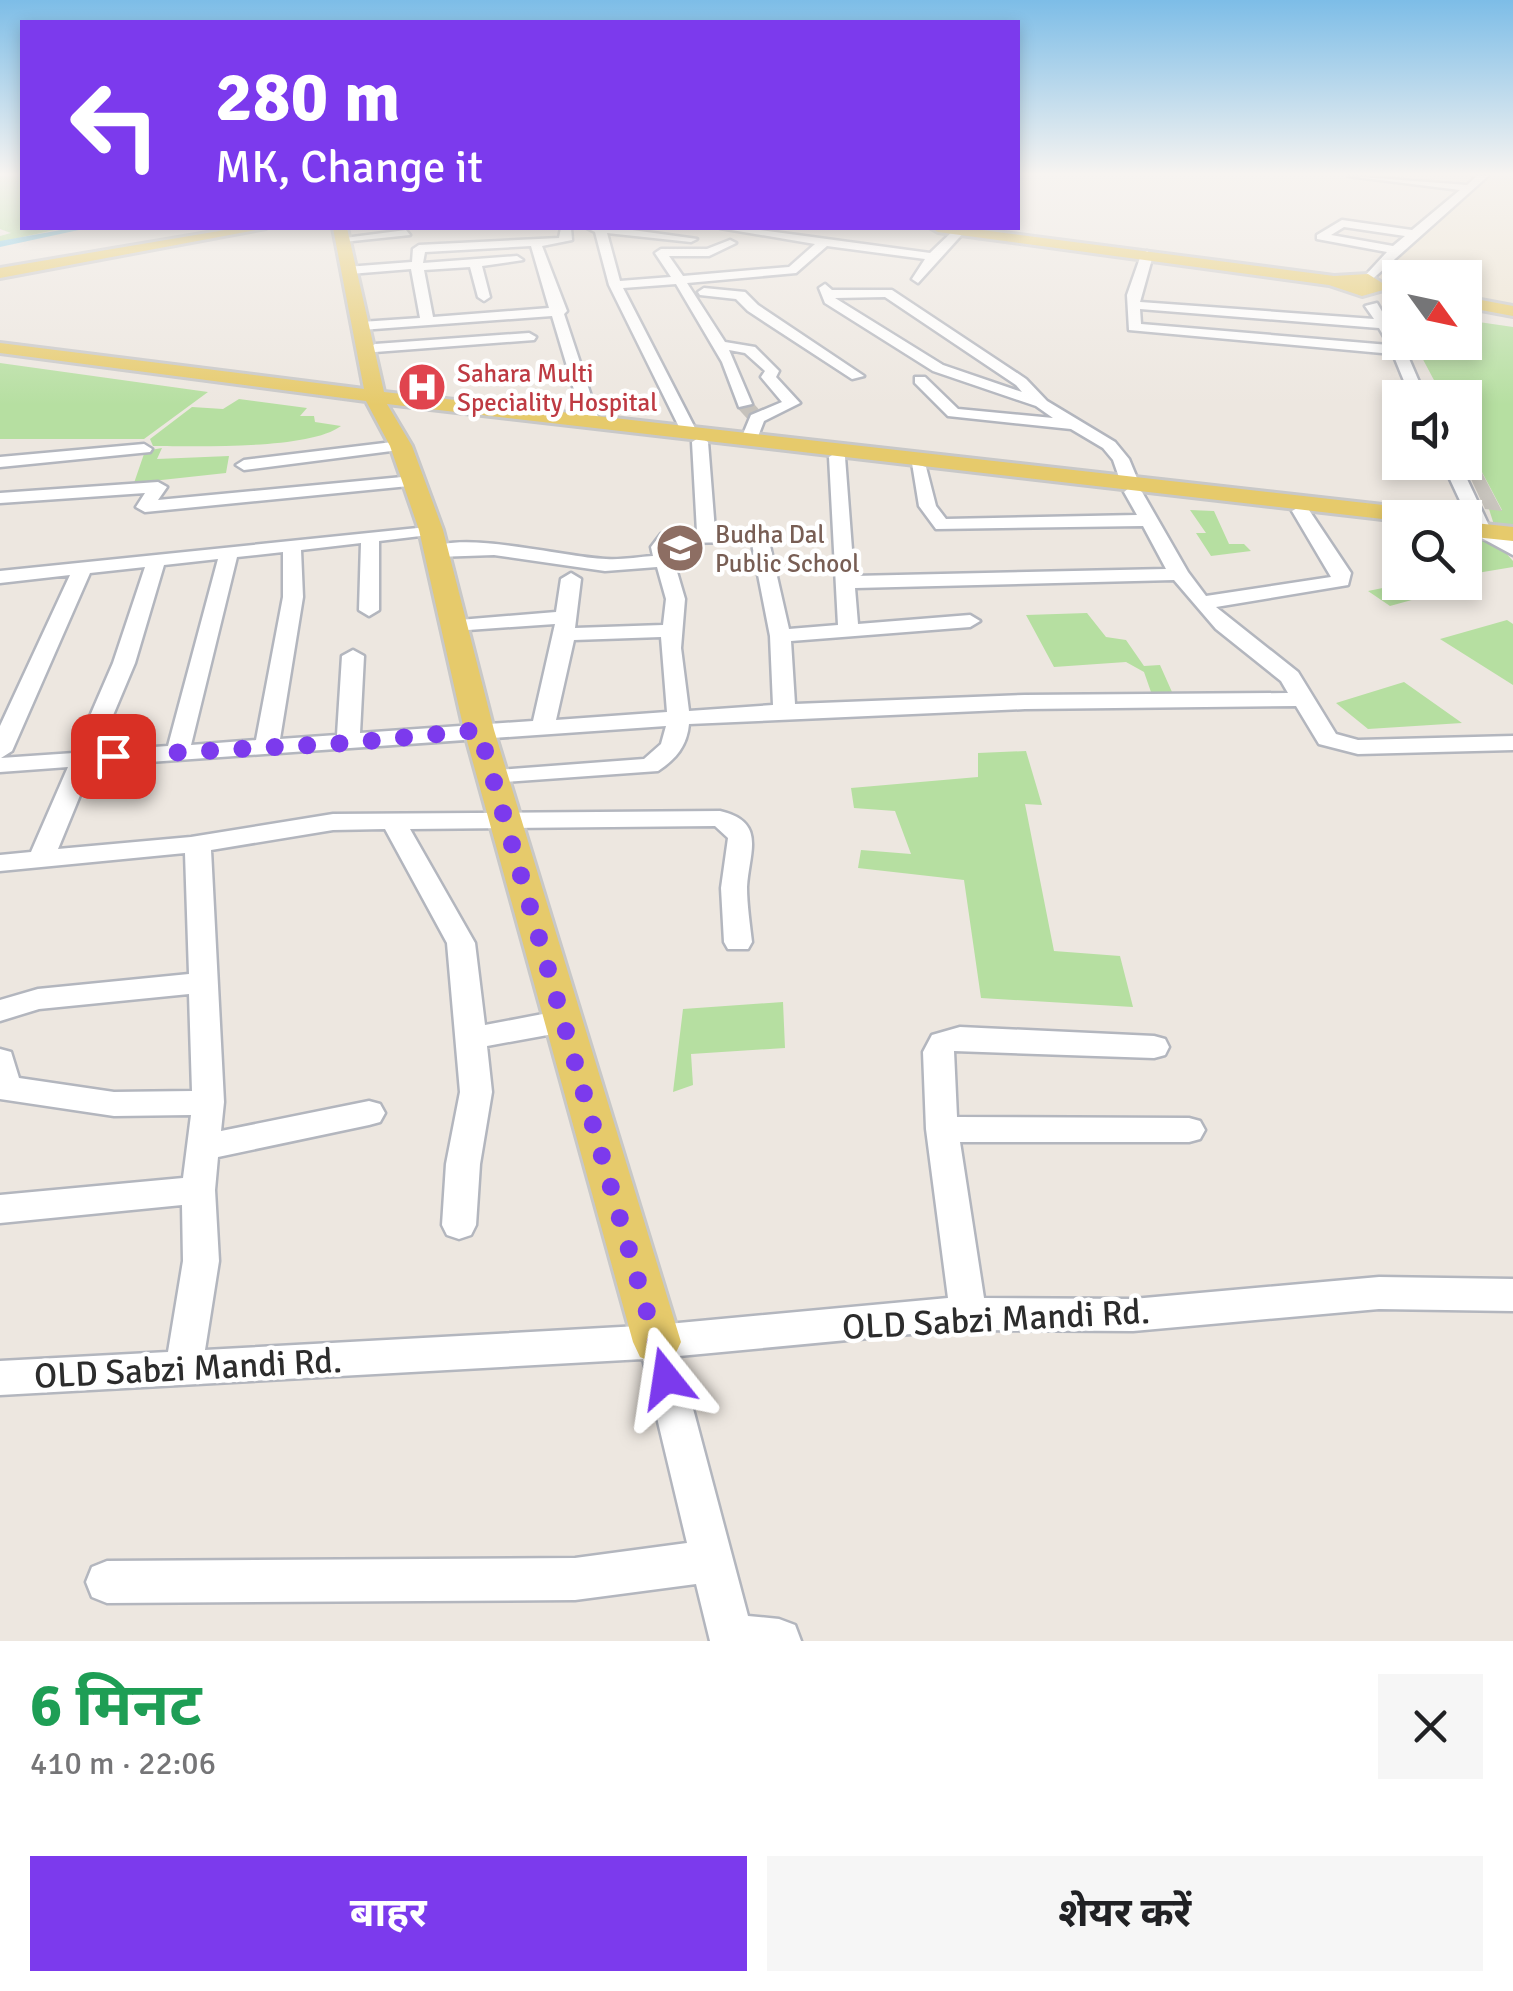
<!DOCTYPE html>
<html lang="hi">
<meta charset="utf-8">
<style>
body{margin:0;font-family:Signika,"Noto Sans Devanagari",sans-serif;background:#f6f6f6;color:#202124;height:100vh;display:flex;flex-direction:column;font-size:38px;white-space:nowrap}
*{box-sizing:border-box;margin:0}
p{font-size:32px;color:#757577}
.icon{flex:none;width:55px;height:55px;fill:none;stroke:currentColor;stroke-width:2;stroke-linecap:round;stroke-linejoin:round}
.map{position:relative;height:1641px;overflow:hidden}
.side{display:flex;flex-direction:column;background:#fff;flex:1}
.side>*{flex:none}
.top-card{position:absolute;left:20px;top:20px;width:1000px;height:210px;border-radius:0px;box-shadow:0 5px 15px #0003;background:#7c3aed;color:#fff;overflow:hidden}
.needle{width:65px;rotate:123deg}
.fabs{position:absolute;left:1382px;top:260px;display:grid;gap:20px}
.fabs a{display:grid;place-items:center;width:100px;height:100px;border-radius:0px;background:#fff;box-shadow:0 5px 15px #0003;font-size:50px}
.pin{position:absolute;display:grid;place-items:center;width:85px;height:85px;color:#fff;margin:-42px;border-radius:20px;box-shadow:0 5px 15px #0006}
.me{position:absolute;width:110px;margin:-55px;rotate:345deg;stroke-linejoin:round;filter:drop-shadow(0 0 8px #0008)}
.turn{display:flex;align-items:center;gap:35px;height:210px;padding:0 30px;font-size:45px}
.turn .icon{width:130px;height:130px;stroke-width:2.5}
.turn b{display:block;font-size:70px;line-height:85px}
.round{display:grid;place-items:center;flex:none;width:105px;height:105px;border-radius:0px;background:#f6f6f6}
.summary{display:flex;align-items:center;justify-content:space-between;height:170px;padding:0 30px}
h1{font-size:60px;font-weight:700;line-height:75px;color:#1e9e55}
.primary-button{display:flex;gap:20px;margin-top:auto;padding:20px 30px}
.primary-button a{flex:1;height:115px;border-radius:0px;background:#7c3aed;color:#fff;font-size:40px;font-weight:700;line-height:115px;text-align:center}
.primary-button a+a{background:#f6f6f6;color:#202124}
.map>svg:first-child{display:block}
.education{fill:#ede4d1}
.green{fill:#b6dfa1}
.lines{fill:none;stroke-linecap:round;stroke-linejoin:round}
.canal{fill:#7ccae6;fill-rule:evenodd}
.building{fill:#c9c5be}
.minor-tunnel{stroke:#c6c2bc;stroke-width:15;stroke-dasharray:15 8;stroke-linecap:butt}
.minor-casing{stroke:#b3b6be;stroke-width:5}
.major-casing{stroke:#c8c8c8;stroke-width:6}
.minor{fill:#fff;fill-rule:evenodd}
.major{fill:#e6ca6b;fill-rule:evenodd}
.route{stroke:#7c3aed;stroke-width:18;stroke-dasharray:0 32.4}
.labels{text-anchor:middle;stroke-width:9;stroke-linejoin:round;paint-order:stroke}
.far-health-label{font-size:25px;fill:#be3a42;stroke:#fff;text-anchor:start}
.far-education-label{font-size:25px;fill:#785e54;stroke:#fff;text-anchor:start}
.near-street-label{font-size:35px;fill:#2c2c2c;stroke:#fff}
</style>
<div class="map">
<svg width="1513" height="1641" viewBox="0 0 1513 1641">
<rect width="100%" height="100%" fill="#ede7e0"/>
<path class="education" d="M1481 176H1513V307L1465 298V278H1400V284L1369 278Z"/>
<path class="green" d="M0 176H22V228L59 229 0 242V236L11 233 0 229Z
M1372 308 1400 311V342H1465V320L1513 327V530L1495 528 1489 509 1502 510 1465 440V398L1443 397 1419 352 1393 350Z
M0 363 208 392 144 439H0Z
M239 399 307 408 300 416H314L315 422 341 426C309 450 197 446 153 446L150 439 192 407 223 409Z
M162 448 157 459 229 456 226 473 134 483 145 451Z
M1190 510 1214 511 1229 544H1244L1251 551 1211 556 1196 533H1206Z
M1465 535 1491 536 1513 561V567L1465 575Z
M1412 582 1454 583 1455 588 1390 606 1368 591Z
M1087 613 1106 637 1126 640 1144 666 1160 665 1172 692H1151L1144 672 1126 662 1054 667 1026 615Z
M1507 620 1513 624V685L1440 639Z
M1404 682 1462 723 1368 729 1336 703Z
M1026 751 1042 805 1025 804 1054 951 1120 956 1133 1007 981 998 964 880 858 868 861 850 911 854 895 811 854 808 851 788 978 777V753Z
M783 1002 785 1048 691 1054 693 1085 673 1092 683 1009Z"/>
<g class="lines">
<path class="canal" d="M72 228H88L0 247V241Z"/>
</g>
<path class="building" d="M1465 440 1502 511 1485 509 1463 462Z"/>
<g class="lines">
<path class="minor-tunnel" d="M744 404 753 414"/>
<g class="minor-casing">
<path id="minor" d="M1348 176 1467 185 1477 176H1488L1368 283 1362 279 1387 252 1317 239V235L1342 220 1412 230 1460 190ZM1344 227 1405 236 1393 246 1331 235Z
M561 228H571L572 240 542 246 567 311 564 314 599 420 597 423 583 420 552 316 361 330 354 326 361 322 420 318 411 269 350 274 346 267 412 262 413 249 419 245 559 238ZM531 246 549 308 433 317 424 270 470 267 478 297 484 301 490 297 482 266 523 260 517 256 423 263 425 252Z
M587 228H618L697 239 691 242 607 233 620 281 671 277 655 253 661 249H707L730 240 736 243 709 256H669L683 276 789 267 815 244 720 228H746L930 253 956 228 966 230 918 283 912 279 925 259 827 246 796 273 687 283 725 342 755 347 779 371 776 377 800 403 764 421 757 439 749 444 741 439 751 415 782 402 761 377 765 371 745 353 729 350 752 404 739 407 722 362 676 284 623 288 697 432 683 435 609 285 595 232Z
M406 230 410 235 343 242 337 239Z
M1147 251 1153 255 1140 302 1374 319 1365 306 1377 303 1400 342 1411 351 1407 354 1426 398H1411L1393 354 1129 330 1127 295 1141 255ZM1140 309 1379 328 1389 345 1141 324Z
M825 284 832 290H892L1026 379 1047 401 1115 442 1129 459 1139 483 1134 487 1142 492 1188 572 1206 596 1331 577 1292 511 1301 506 1307 507 1351 573 1348 585 1216 607 1298 672 1336 734 1358 740 1513 736V750L1358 754 1319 744 1296 706 1025 709 689 724C687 746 676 759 658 771L492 783 480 776 484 771 644 759 661 744 666 726 92 766 58 849 191 837 333 814 720 811C767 822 749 852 747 887 747 905 750 924 752 942L748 949H728L724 942 721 888 728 838 715 826 410 829 475 943 485 1025 564 1010 574 1014 579 1021 574 1028 564 1032 487 1046 492 1092 480 1164 476 1225 471 1235 459 1239 447 1235 442 1225 446 1164 460 1092 447 943 385 829 333 830 211 850 224 1102 221 1131 369 1101 380 1104 385 1113 380 1122 369 1125 218 1157 215 1190 219 1261 205 1350 657 1325 948 1298 926 1129 923 1052 932 1035 960 1027 1154 1036 1165 1039 1169 1047 1165 1055 1154 1058 954 1051 957 1117 1189 1118 1200 1121 1205 1130 1200 1139 1189 1142H960L984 1298 1133 1299 1379 1277 1513 1279V1311L1379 1309 1133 1331 953 1330 679 1356 748 1616 779 1619 795 1625 801 1641H710L696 1584 575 1600 107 1603 92 1597 86 1582 92 1567 107 1561 575 1558 687 1543 643 1359 0 1395V1361L168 1352 183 1261 182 1205 0 1223V1195L183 1178 191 1115 114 1116 0 1099V1049L11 1052 19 1078 114 1092 192 1091 189 994 39 1009 0 1021V1000L38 989 189 974 185 853 0 871V855L31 852 68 767 0 772V726L70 575 0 583V571L437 526V534L379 541V610L369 616 359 610 361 543 301 550 303 597 280 739 337 735 342 656 353 650 364 656 360 733 533 721 555 624 454 631 447 629V621L556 612 561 579 571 573 581 579 575 628 663 625 666 599 657 567 605 571 494 555 436 557 427 551C455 528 567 558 606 559 622 560 638 557 653 556L651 547 661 534 697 532 692 442 700 437 708 442 715 531 748 530 768 537 789 629 838 625 829 457 837 452 845 457 854 576 1166 569 1143 526 936 529 919 506 912 463 926 467 936 506 946 519 1137 515 1124 492 1129 488 1121 483 1113 460 1103 448 1071 429 948 416 915 383V377H925L958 409 1053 418 1036 406 933 371 825 303 819 288ZM885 297 1016 385 1022 392 943 365 835 298ZM746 542 752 544 770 636 773 705 689 711 681 648 685 599 670 548 673 543ZM283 552V597L256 740 191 745 237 557ZM218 559 168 746 98 751 135 663 164 565ZM145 567 113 663 74 753 1 758 12 751 90 573ZM1174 580 1216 629 1281 681 1288 693 1025 695 795 704 791 641 970 627 980 621 970 615 858 624 855 588ZM661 637 667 712 556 720 574 640Z
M704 288 745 292 758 305 864 376 852 379 748 311 736 299 700 295 698 292Z
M529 333 536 337 534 340 375 352 368 348 375 344Z
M401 441 409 446 407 449 244 470 236 465 244 460Z
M144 444 152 449 150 452 0 467V457Z
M1442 462H1459L1490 528 1513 541V555L1476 535Z
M413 476 422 481 419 485 145 512 136 507 145 493 0 503V493L158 482 167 487 158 500Z"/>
</g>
<g class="major-casing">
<path id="major" d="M237 228H266L0 278V268Z
M333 228H347L384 392 1436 511 1447 518H1400V521L387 404 412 446 443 530 494 730 681 1342 674 1357 657 1364 640 1357 633 1342 464 730 419 530 390 446 366 401 0 353V343L364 389Z
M931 228H967L1334 276 1368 274 1390 288 1362 296 1329 285 938 232Z
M1465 297 1513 306V316L1465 307Z
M1465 522 1513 527V541L1465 536Z"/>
</g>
<use href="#minor" class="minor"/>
<use href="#major" class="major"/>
</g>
<linearGradient id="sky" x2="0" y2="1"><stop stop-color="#7dbde7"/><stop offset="0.43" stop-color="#f7f4f1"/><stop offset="1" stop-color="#f7f4f1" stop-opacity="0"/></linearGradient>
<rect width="1513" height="405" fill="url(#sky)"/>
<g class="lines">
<path class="route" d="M113 756 348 743 479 730 666 1378"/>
</g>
<defs>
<g id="hospital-disc" transform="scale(2.5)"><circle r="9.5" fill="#e0444e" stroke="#fff"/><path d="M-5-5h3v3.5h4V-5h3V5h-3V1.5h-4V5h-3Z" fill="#fff"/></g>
<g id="school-disc" transform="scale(2.5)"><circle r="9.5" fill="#8d6e63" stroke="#fff"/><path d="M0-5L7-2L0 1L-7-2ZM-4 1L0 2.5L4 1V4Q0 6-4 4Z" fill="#fff"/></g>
</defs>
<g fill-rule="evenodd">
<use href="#hospital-disc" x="422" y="387"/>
<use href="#school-disc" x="680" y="548"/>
</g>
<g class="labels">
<g class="far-health-label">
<text x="457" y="382">Sahara Multi<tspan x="457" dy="29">Speciality Hospital</tspan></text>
</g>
<g class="far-education-label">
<text x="715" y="543">Budha Dal<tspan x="715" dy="29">Public School</tspan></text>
</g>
<g class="near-street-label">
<text transform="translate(996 1319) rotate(-3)" y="12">OLD Sabzi Mandi Rd.</text>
<text transform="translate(188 1368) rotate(-3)" y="12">OLD Sabzi Mandi Rd.</text>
</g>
</g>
</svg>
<div class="fabs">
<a><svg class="needle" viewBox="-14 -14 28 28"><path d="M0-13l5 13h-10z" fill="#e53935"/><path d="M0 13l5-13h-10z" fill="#757577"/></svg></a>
<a><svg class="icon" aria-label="sound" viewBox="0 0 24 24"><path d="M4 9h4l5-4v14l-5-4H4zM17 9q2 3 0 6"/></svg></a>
<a><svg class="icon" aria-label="search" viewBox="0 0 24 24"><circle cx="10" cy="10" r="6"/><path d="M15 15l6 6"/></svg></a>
</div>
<div class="pin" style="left:113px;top:756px;background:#d93025"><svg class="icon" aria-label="arrive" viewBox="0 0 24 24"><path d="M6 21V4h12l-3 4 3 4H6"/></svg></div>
<svg class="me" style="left:666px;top:1378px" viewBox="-20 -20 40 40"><path d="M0-17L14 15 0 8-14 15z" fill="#7c3aed" stroke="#fff" stroke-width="4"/></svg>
<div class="top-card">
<div class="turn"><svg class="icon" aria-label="left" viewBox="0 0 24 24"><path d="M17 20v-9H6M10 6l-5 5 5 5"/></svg><div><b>280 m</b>MK, Change it</div></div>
</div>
</div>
<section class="side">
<div class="summary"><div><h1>6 मिनट</h1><p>410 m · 22:06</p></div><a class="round"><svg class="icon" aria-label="close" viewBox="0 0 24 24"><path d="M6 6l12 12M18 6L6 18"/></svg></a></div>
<div class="primary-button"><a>बाहर</a><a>शेयर करें</a></div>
</section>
